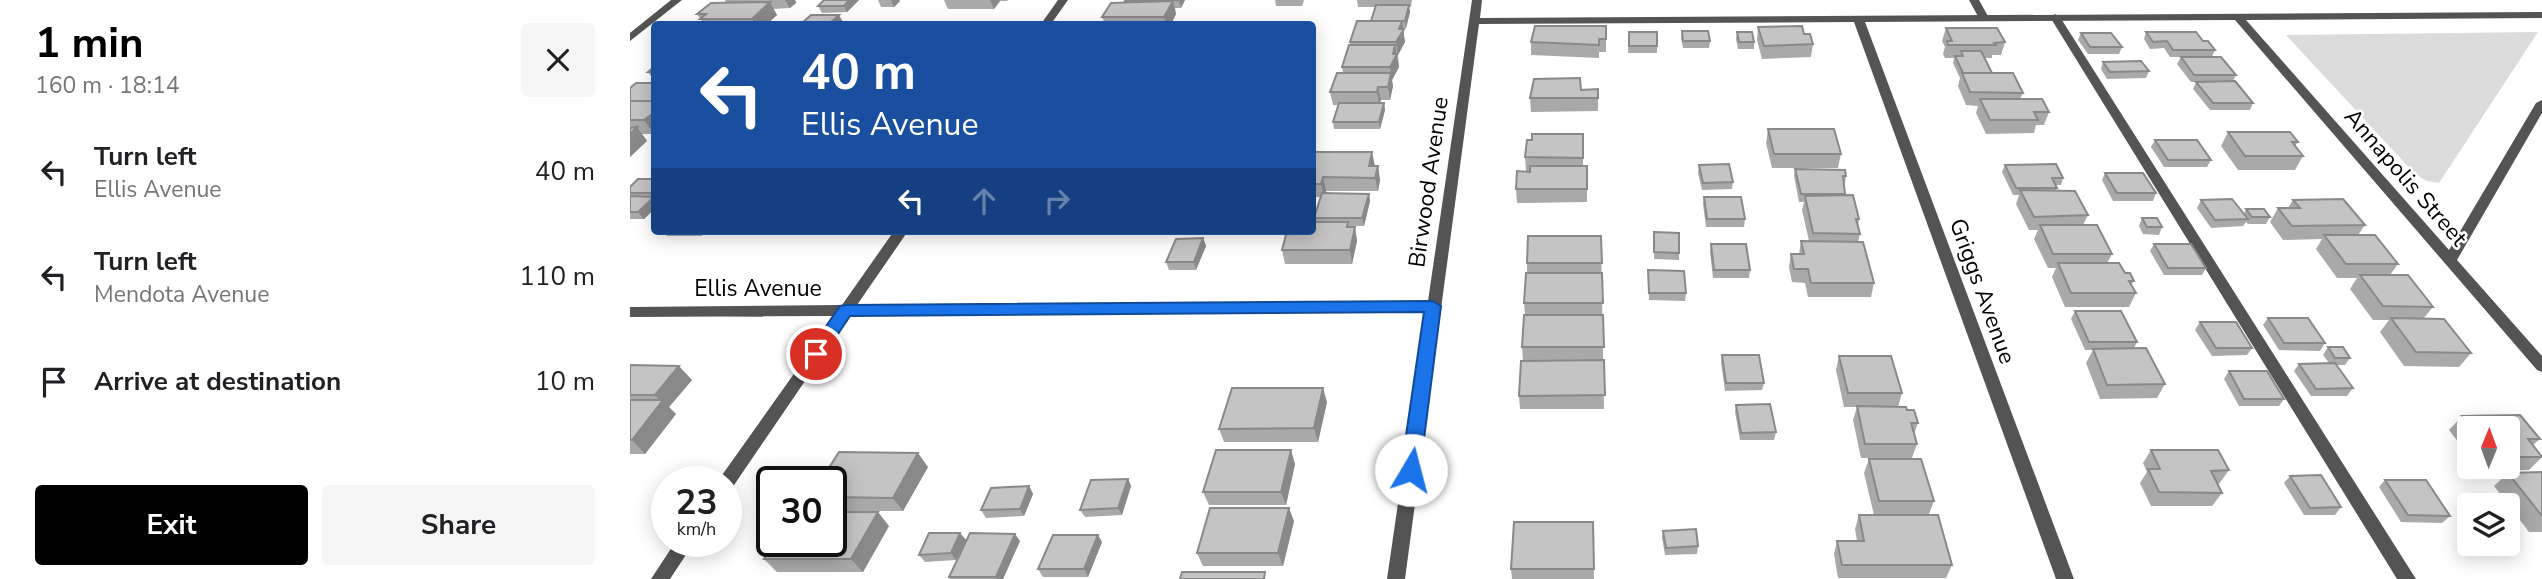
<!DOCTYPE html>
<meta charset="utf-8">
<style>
body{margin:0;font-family:"Nunito Sans",sans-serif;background:#f6f6f6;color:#202124;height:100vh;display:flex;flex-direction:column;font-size:26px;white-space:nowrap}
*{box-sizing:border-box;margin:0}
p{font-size:23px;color:#757577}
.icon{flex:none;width:38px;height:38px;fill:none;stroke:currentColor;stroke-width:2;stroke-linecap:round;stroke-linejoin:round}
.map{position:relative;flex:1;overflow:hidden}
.side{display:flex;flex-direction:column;background:#fff;width:630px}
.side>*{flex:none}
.guide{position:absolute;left:21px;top:21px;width:665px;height:214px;border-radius:7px;box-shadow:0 4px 18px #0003;background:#1a4fa0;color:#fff;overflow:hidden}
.needle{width:46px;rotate:1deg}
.buttons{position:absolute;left:1827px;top:416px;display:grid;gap:14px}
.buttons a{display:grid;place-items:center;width:63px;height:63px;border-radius:7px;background:#fff;box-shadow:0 4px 18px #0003;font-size:35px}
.speed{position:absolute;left:21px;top:466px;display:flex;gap:14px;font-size:35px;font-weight:700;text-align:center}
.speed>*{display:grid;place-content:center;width:91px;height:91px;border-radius:50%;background:#fff;box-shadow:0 4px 18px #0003;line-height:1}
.speed small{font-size:18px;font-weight:400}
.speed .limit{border:4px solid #111;border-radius:10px;background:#fff;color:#111}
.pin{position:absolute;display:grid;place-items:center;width:60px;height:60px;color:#fff;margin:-30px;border:4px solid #fff;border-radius:50%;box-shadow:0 2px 7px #0007}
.me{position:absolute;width:77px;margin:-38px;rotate:8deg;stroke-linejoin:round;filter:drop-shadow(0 0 5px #0008)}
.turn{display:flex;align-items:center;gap:24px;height:147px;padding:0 35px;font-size:32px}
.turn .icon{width:91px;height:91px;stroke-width:2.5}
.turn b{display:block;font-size:49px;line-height:60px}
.lanes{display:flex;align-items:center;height:66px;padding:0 35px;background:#0003;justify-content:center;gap:35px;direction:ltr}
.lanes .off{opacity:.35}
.round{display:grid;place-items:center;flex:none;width:74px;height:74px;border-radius:7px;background:#f6f6f6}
.headline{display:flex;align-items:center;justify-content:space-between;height:119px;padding:0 35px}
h1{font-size:42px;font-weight:700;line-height:52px;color:#000}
.primary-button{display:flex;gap:14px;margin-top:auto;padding:14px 35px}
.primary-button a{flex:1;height:80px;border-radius:7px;background:#000;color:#fff;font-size:28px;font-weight:700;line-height:80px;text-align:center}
.primary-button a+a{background:#f6f6f6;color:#202124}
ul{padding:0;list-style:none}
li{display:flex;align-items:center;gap:21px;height:105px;padding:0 35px}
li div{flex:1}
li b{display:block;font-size:26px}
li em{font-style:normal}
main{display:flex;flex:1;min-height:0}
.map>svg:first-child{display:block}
.green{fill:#dbdbdb}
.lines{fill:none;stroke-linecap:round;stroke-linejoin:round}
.lane{fill:#545454;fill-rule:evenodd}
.street{fill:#545454;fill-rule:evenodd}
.wall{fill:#a9a9a9}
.shaded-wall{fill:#898989}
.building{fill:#c4c4c4;stroke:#898989;stroke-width:2}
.route{fill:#1a73e8;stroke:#114b97;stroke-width:2}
.labels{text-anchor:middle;stroke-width:5;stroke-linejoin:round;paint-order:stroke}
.street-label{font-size:23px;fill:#000;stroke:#fff}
</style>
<main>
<section class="side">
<div class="headline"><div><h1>1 min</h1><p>160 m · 18:14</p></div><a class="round"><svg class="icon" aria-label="close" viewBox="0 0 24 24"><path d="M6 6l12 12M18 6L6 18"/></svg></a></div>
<ul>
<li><svg class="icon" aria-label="left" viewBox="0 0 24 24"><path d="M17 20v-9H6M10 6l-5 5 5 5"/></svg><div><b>Turn left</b><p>Ellis Avenue</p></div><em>40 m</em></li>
<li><svg class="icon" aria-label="left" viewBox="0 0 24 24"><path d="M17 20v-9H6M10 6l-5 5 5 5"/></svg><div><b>Turn left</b><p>Mendota Avenue</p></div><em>110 m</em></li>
<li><svg class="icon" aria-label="arrive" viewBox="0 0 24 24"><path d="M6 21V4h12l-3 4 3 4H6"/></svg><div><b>Arrive at destination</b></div><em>10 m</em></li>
</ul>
<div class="primary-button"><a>Exit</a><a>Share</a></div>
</section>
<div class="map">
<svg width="1912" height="579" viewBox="0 0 1912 579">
<rect width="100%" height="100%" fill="#fff"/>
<path class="green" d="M1908 32 1809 183 1797 181 1785 174 1656 35Z"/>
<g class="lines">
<path class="lane" d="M1339 0H1349L1359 18 1358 20H1350Z
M1425 14 1430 17 1786 579H1767L1420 17Z"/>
<path class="street" d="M41 0H52L0 41V33Z
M428 0H438L421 24H411Z
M842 0H852L850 18 1912 12V18L1616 20 1819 250 1906 103 1912 100V113L1827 260 1912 356V372L1907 370 1605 20 1235 22 1444 579H1426L1224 22 849 24 775 579H757L796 311 220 315 102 488 96 490V481H89L90 478 205 316 0 317V307L212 305 264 231H278L227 305 798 301Z
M46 541H65L40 579H21Z"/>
</g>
<path class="wall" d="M95 0H165L166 3 160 8 143 9 147 15 137 24H74L67 14 96 3Z
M194 0H229L217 12 192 13 188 6Z
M248 0H269L270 1 264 7H251Z
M314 0H378L377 1H370L364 9H318Z
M496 0H555L551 8H545L546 14 541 24H475L472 17 495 3Z
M645 0H674L672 6H646Z
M727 0H782L781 7H779L780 12 776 28H773L775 42 768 55 769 67 762 80 763 86 760 100H751L750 103H754L755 110 750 129H704L703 122 708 105H703L700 92 713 73 712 67 720 45V42L741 21 745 7H728Z
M976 26V52H969V58L901 55V42Z
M1128 27 1174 34 1183 44 1181 57 1132 59 1127 40Z
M1316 28 1375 42 1371 55H1362V58H1354L1362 73 1393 93 1390 99 1419 112 1414 125H1406L1404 133 1356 134 1346 113 1348 106 1336 105 1328 86 1330 78 1323 63 1324 58H1315L1313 54 1315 47 1312 41Z
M1052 31 1080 41 1079 48H1053L1051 38Z
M999 32 1027 46V53H998Z
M1107 32 1124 42V49H1108L1106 39Z
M1516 32 1573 41 1585 50 1582 57H1540L1534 48 1520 49 1514 39Z
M1451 33 1492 47 1489 54H1458L1448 40Z
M1551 57 1606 75 1603 81 1623 103 1620 110H1580L1563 89 1566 82H1561L1547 64Z
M1473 62 1519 71 1516 78 1477 79 1471 69Z
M24 67V79H23L18 72Z
M24 83V134H12L17 141 0 157V88Z
M968 89V111L901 112 900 98Z
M1138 129 1211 154 1208 168H1142L1136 143Z
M1598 132 1668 142 1665 146 1673 156 1665 170H1608L1591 146Z
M953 134V166H957V202L887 203 886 189 900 172V171H896L895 157Z
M1525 140 1581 160 1577 167H1534L1521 147Z
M682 154 748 166 750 180 748 191H696V194H739L740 201 734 226H719V227H725L727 241 722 264H655L652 250 685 222 684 218 691 197H682Z
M1069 165 1103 182 1102 189 1072 190 1068 173Z
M1375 165 1433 178 1431 185H1426L1427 188 1426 191 1458 215 1453 225 1482 254 1477 263 1495 273 1504 281 1501 285 1506 293 1499 307H1435L1422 277 1426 268H1418L1404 239 1408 230H1399L1386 204 1389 195H1383L1372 172Z
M1165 169 1216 176 1215 183H1214L1215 195 1229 219 1228 225 1230 234 1228 242 1244 283 1241 297H1178L1175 283 1162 282 1159 267 1161 254H1169L1171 241H1179L1172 210 1174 202H1169L1164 176Z
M1475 173 1526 193 1523 201H1483L1472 180Z
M24 179V209L14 219H0V187Z
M1074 197 1115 219 1114 227H1076L1073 204Z
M1571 200 1614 214 1616 209 1640 217 1636 224H1618L1616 222 1613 226 1581 228 1567 208Z
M1663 200 1735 225 1728 235 1768 264 1760 275 1803 307 1793 319 1841 353 1829 367 1774 366 1750 332 1759 320H1743L1720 289 1727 278H1707L1686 249 1692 239 1653 240 1640 222 1648 208H1658Z
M1512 218 1532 227 1529 235 1513 234 1509 226Z
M33 231H75L71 236H37Z
M1024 232 1049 253V260L1024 259Z
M971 236 974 409H890L889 396 893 361 892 347 895 315 894 303 897 273V263Z
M573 238 576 246 566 270H539L536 262Z
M1081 244 1120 270 1119 278H1083L1080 252Z
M1524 244 1576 268 1572 275H1534L1520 251Z
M1018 270 1056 293 1055 301 1019 300Z
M1445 311 1507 342 1504 348 1535 384 1527 398 1470 399 1456 363 1463 350H1455L1441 319Z
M1638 318 1695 343 1690 351 1649 350 1633 325Z
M1570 322 1622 348 1617 355 1582 356 1565 330Z
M1698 347 1720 358 1715 365H1706L1723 388 1717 396H1681L1664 371 1669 364 1699 363 1693 355Z
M1092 355 1134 383 1132 390 1095 391 1091 362Z
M1209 356 1272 393 1268 407 1277 410 1288 423 1284 434 1287 444 1282 458H1231L1223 420 1227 407H1214L1206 370Z
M0 365 62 380 39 407 46 414 15 454H0Z
M1599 371 1654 399 1649 406H1609L1594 379Z
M697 402 688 442H594L589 429Z
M1106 405 1146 432 1144 440H1110L1105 412Z
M1890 415 1910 439 1903 445 1912 456V457L1899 470 1851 471 1848 467H1878V429H1839V456L1819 430 1832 416Z
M1521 450 1599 470 1589 484H1588L1592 493 1582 506H1521L1510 483 1517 472 1513 463Z
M1239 459 1304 501 1299 514 1244 515 1234 473Z
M665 464 656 505H579L573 492Z
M298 467 273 511H201V481L195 474Z
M1912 472V532H1899L1864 486 1878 473Z
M1660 476 1711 507 1705 515H1674L1654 483Z
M498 479 501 486 492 515 455 517 450 510Z
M1755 480 1820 516 1812 523 1771 522 1749 487Z
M399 486 403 494 394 516 356 518 351 510Z
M1229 515 1322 565 1316 578H1208L1204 554 1207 541H1227L1225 529Z
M664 521 653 566H573L567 553Z
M963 522 964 579H882L881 569Z
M259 526 233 572H147L134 559Z
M1033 531 1068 546 1067 554 1035 555 1032 538Z
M330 533 336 540 326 560 295 562 289 555Z
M390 541 373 579H320L319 577Z
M472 542 458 577H413L408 569Z"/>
<path class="shaded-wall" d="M155 0H165L166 3 160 8Z
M219 0H229L217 12 214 6Z
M261 0H269L270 1 264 7Z
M360 0H369L370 1 364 9Z
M549 0H555L551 8 549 1Z
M543 1 546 14 541 24H537L534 17Z
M140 2 147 15 137 24H125L122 19Z
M779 5 780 12 776 28 775 21Z
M209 15 213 22 210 24H199Z
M772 21 775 42 768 55 766 42Z
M765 45 769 67 762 80 763 86 760 100 758 87 761 74 760 67Z
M748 87 751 100 749 105 747 92Z
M754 103 755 110 750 129 749 122Z
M22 114 24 118V134L14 120Z
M7 127 17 141 0 157V134Z
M742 152 745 166 741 179 739 166Z
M748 166 750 180 748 191 745 178Z
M693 177 696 191 694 197 691 184Z
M739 194 740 201 734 226 732 218Z
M24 197V209L14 219 8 212Z
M725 227 727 241 722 264 720 250Z
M67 231H75L71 236Z
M573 238 576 246 566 270 564 262Z
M49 366 62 380 39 407 46 414 15 454 2 440 31 402 25 395Z
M693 388 697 402 688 442 684 428Z
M661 450 665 464 656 505 651 492Z
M288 453 298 467 273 511 263 498Z
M498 479 501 486 492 515 488 508Z
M399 486 403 494 394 516 390 509Z
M659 508 664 521 653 566 648 553Z
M248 512 259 526 233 572 221 559Z
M330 533 336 540 326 560 321 553Z
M385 534 390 541 373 579H367L366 577Z
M468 535 472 542 458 577 454 569Z"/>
<path class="building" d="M194 0H219L214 6H188Z
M496 0H549L495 1Z
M543 1 534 17H472L481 3Z
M140 2 122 19H70L76 14H67L81 3Z
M746 5H779L775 21H741Z
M181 15H209L199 24H171Z
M727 21H772L769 29H774L766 42H720Z
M905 26H976V39H969V45L901 42Z
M1172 26 1174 34H1180L1183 44 1134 46 1128 27Z
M1316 28H1367L1375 42 1364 43 1366 45H1318L1317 41H1322Z
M1052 31H1078L1080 41H1053Z
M999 32H1027V46H999Z
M1107 32H1122L1124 42H1109Z
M1516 32H1566L1573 41H1578L1585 50H1543L1537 41 1523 42Z
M1451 33H1481L1492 47H1460Z
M719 45H765L763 54H767L760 67H712Z
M1331 51H1351L1362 73H1333L1325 56H1333Z
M1551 57H1591L1606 75H1564Z
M1511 61 1519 71 1480 72 1473 62Z
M24 67V72H18Z
M707 73H761L758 87H748L747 92H700Z
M1332 73H1383L1393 93 1340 92Z
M950 78 951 90 968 89V98H900L904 79Z
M1605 81 1623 103H1583L1566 82Z
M6 83H24V101H0V88Z
M1350 99H1412L1419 112H1404L1408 120H1360Z
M0 101H24V114H22L14 120H0Z
M709 103H754L749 122H703Z
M7 127 0 134V128Z
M1138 129H1204L1211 154H1144Z
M1598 132H1660L1668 142H1662L1673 156H1615Z
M902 134H953V158L895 157 897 140H902Z
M1525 140H1567L1581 160H1538Z
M683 152H742L739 166H748L745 178 693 177 691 184H682Z
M1099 164 1103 182 1073 183 1069 165Z
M1426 164 1433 178H1422L1427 188H1386L1375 165Z
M900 166H957V189H886L887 171 900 172Z
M1165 169 1215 170 1216 176H1213L1215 194H1171Z
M1475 173H1513L1526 193H1487Z
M8 179H24V193H0V187Z
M1390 190 1445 191 1458 215 1404 217Z
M692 193 739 194 732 218H684Z
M1223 195 1229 219H1226L1230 234 1183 233 1175 196Z
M0 196 24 197 8 212H0Z
M1074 197H1111L1115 219H1077Z
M1602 199 1618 219 1585 220 1571 200Z
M1713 199 1735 225 1662 226 1648 208H1670L1663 200Z
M1616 209H1634L1640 217H1622Z
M1512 218H1527L1532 227H1517Z
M682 222H718L717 227H725L720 250H652L657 231H682Z
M1410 225H1467L1482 254H1423Z
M1024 232 1049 233V253L1024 252Z
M1694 235H1745L1768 264H1716Z
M898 236H971L972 263H897Z
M573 238 564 262H536L546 239Z
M1171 241 1233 242 1244 283H1181L1178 269H1164L1161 254H1174Z
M1081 244H1116L1120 270H1084Z
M1524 244H1561L1576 268H1538Z
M1428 263H1489L1495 273H1500L1504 281H1499L1506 293H1441Z
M1018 270 1054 271 1056 293H1019Z
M896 273H972L973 303H894Z
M1730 275H1778L1803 307 1753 306Z
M1445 311H1491L1507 342H1459Z
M894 315H973L974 347H892Z
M1638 318H1678L1695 343H1654Z
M1761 318 1814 319 1841 353 1786 352Z
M1570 322H1606L1622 348H1586Z
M1698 347H1713L1720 358H1705Z
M1516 348 1535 384 1477 385 1463 349Z
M1092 355H1129L1134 383H1096Z
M1209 356H1261L1272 393H1218Z
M974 360 975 395 889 396 891 361Z
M1705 363 1723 388 1686 389 1669 364Z
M0 365 49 366 25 395H0Z
M1599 371H1637L1654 399H1614Z
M602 388H693L684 428 589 429Z
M0 400H33L2 440H0Z
M1140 404 1146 432 1111 433 1106 405Z
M1227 406 1276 407 1277 410H1284L1288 423H1281L1287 444H1235Z
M1890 415 1910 439H1898L1912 457H1878V429H1842L1832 416Z
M586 450H661L651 492H573Z
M1521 450H1588L1599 470 1581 471 1592 493 1529 492 1518 469H1530Z
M209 452 288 453 263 498 201 497V481H182L187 473 195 474Z
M1239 459H1291L1304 501H1249Z
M1912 472V516L1878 473Z
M1691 475 1711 507 1680 508 1660 476Z
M498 479 488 508 450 510 461 480Z
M1755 480H1796L1820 516 1778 515Z
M399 486 390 509 351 510 361 488Z
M580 508H659L648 553H567Z
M201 512H248L221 559H134L146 541H201Z
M1229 515H1308L1322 565H1212L1207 541H1234Z
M884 522H963L964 569H881Z
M1066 529 1068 546 1036 548 1033 531Z
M299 533H330L321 553 289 555Z
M340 533 385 534 366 577H319Z
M423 535H468L454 569H408Z
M552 572H635L634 579H550Z"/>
<path class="route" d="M803 301 811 306 790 470 787 475H774L771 470 794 312 220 316 192 358 186 360 177 354 210 306 216 305Z"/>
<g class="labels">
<g class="street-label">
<text transform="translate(1776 177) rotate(49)" y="8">Annapolis Street</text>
<text transform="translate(798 182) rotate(-82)" y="8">Birwood Avenue</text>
<text x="128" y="296">Ellis Avenue</text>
<text transform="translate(1353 291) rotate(70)" y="8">Griggs Avenue</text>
</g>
</g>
</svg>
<div class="buttons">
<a><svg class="needle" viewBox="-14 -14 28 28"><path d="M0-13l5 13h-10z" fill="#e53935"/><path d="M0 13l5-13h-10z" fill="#757577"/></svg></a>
<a><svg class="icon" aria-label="layers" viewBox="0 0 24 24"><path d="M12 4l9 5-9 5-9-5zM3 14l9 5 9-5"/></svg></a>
</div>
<div class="speed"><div>23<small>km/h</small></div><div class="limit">30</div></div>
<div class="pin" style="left:186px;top:354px;background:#d93025"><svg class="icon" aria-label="arrive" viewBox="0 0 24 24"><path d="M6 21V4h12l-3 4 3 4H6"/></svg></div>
<svg class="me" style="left:781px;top:470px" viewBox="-20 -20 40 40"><circle r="19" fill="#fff"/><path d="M0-13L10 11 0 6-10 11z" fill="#1a73e8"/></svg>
<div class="guide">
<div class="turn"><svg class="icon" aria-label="left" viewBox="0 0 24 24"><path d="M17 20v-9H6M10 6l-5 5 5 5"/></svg><div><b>40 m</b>Ellis Avenue</div></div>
<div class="lanes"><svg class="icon" aria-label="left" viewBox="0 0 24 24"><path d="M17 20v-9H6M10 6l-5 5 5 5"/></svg><svg class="icon off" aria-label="ahead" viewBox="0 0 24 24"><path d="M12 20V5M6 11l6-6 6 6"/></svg><svg class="icon off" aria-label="right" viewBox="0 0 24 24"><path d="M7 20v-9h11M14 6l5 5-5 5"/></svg></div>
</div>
</div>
</main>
